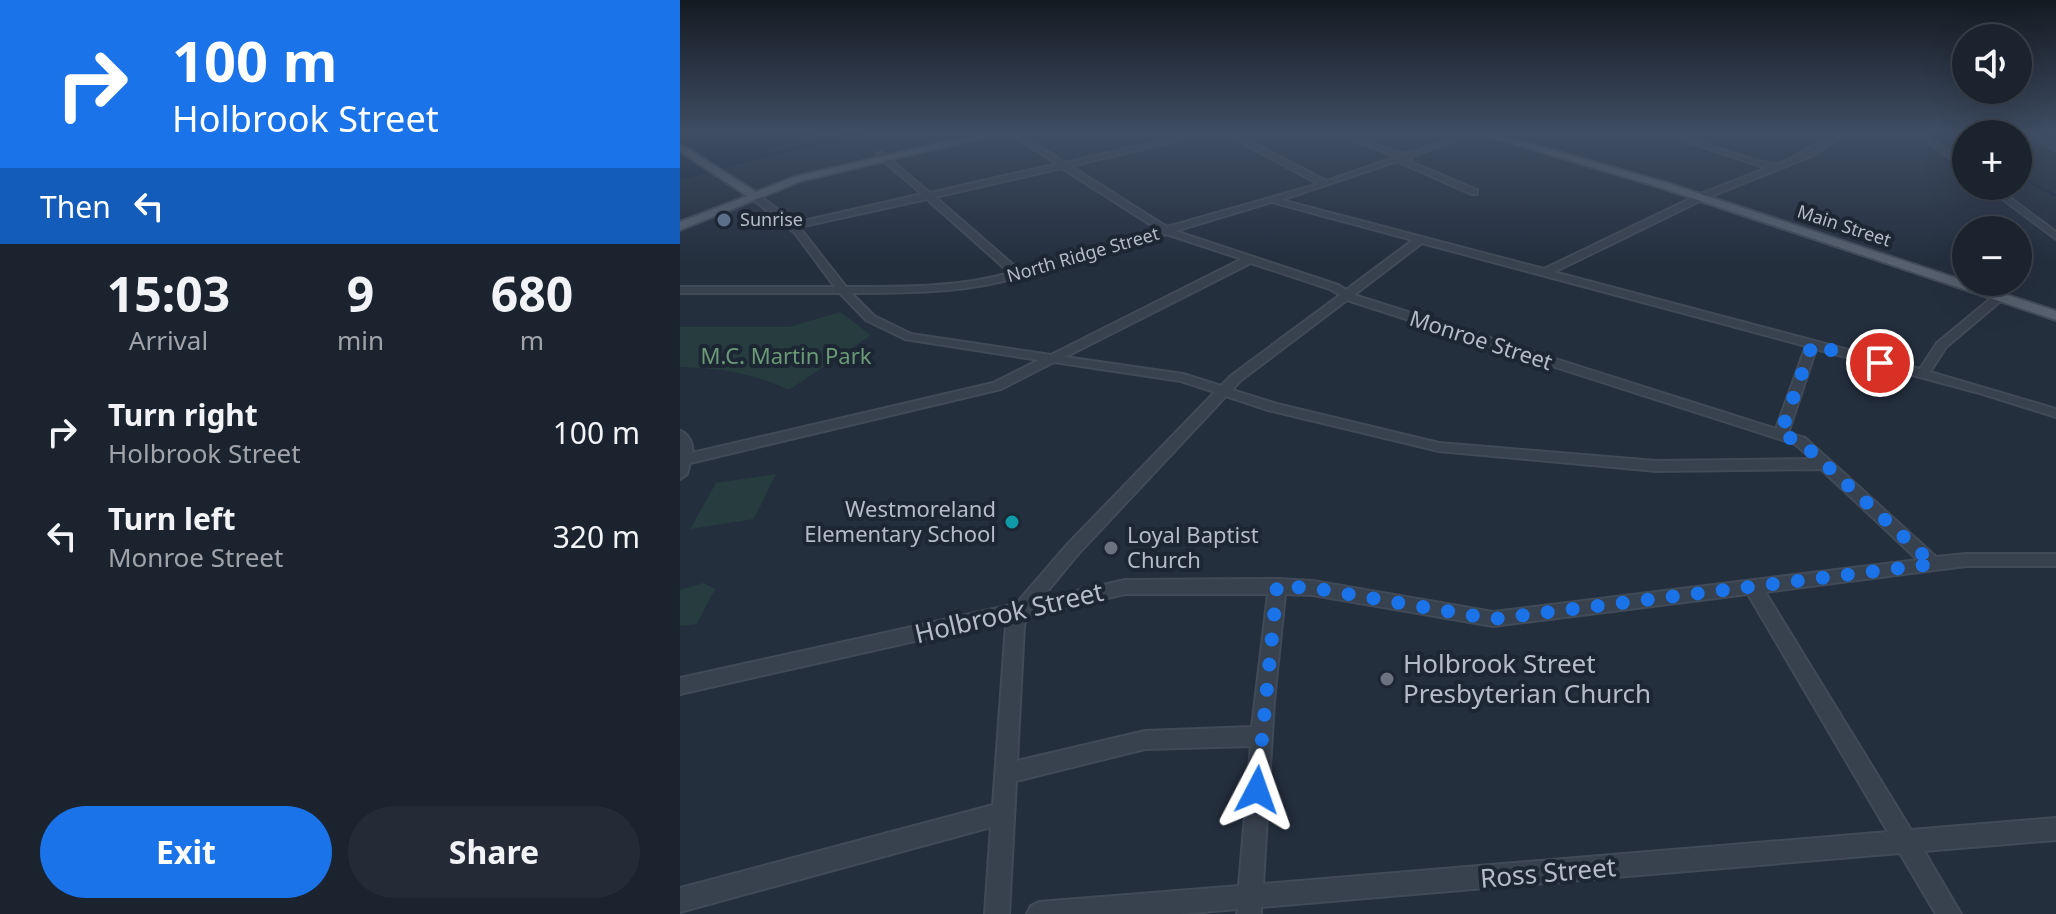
<!DOCTYPE html>
<meta charset="utf-8">
<style>
body{margin:0;font-family:"Noto Sans",sans-serif;background:#242b36;color:#f1f3f6;height:100vh;display:flex;flex-direction:column;font-size:30px;white-space:nowrap}
*{box-sizing:border-box;margin:0}
p{font-size:26px;color:#a0a4aa}
.icon{flex:none;width:44px;height:44px;fill:none;stroke:currentColor;stroke-width:2;stroke-linecap:round;stroke-linejoin:round}
.map{position:relative;flex:1;overflow:hidden}
.sheet{display:flex;flex-direction:column;background:#1b232e;width:680px}
.sheet>*{flex:none}
.top-card{background:#1a73e8;color:#fff;overflow:hidden}
.controls{position:absolute;left:1272px;top:24px;display:grid;gap:16px}
.controls a{display:grid;place-items:center;width:80px;height:80px;border-radius:50%;background:#1b232e;box-shadow:0 8px 32px #0002,0 0 0 2px #39404a;font-size:40px}
.pin{position:absolute;display:grid;place-items:center;width:68px;height:68px;color:#fff;margin:-34px;border:4px solid #fff;border-radius:50%;box-shadow:0 2px 8px #0007}
.me{position:absolute;width:88px;margin:-44px;rotate:4deg;stroke-linejoin:round;filter:drop-shadow(0 0 6px #0008)}
.turn{display:flex;align-items:center;gap:28px;height:168px;padding:0 40px;font-size:36px}
.turn .icon{width:104px;height:104px;stroke-width:2.5}
.turn b{display:block;font-size:56px;line-height:68px}
.then{display:flex;align-items:center;height:76px;padding:0 40px;background:#0003;gap:16px;font-size:30px}
.eta{display:flex;justify-content:space-evenly;align-items:center;height:136px;text-align:center}
.eta b{font-size:48px;font-weight:700;line-height:56px}
.action{display:flex;gap:16px;margin-top:auto;padding:16px 40px}
.action a{flex:1;height:92px;border-radius:48px;background:#1a73e8;color:#fff;font-size:32px;font-weight:700;line-height:92px;text-align:center}
.action a+a{background:#242b36;color:#f1f3f6}
ul{padding:0;list-style:none}
li{display:flex;align-items:center;gap:24px;height:104px;padding:0 40px}
li div{flex:1}
li b{display:block;font-size:30px}
li em{font-style:normal}
main{display:flex;flex:1;min-height:0}
.map>svg:first-child{display:block}
.green{fill:#263c3f}
.water{fill:#17263c}
.lines{fill:none;stroke-linecap:round;stroke-linejoin:round}
.stream{stroke:#17263c;stroke-width:2}
.canal{fill:#17263c;fill-rule:evenodd}
.minor-casing{stroke:#414a57;stroke-width:4}
.major-casing{stroke:#414a57;stroke-width:4}
.minor{fill:#38414e;fill-rule:evenodd}
.major{fill:#56606e;fill-rule:evenodd}
.route{stroke:#1a73e8;stroke-width:14;stroke-dasharray:0 25.2}
.service-dot{fill:#5c6f8a;stroke:#1d2633;stroke-width:3}
.culture-dot{fill:#0f9aa8;stroke:#1d2633;stroke-width:3}
.worship-dot{fill:#6b7280;stroke:#1d2633;stroke-width:3}
.labels{text-anchor:middle;stroke-width:8;stroke-linejoin:round;paint-order:stroke}
.far-poi-label{font-size:18px;fill:#b4bcc9;stroke:#1d2633;text-anchor:start}
.far-street-label{font-size:18px;fill:#b4bcc9;stroke:#1d2633}
.street-label{font-size:22px;fill:#b4bcc9;stroke:#1d2633}
.park-label{font-size:22px;fill:#6b9a76;stroke:#1d2633}
.poi-label{font-size:22px;fill:#b4bcc9;stroke:#1d2633;text-anchor:end}
.near-street-label{font-size:26px;fill:#b4bcc9;stroke:#1d2633}
.near-poi-label{font-size:26px;fill:#b4bcc9;stroke:#1d2633;text-anchor:start}
</style>
<main>
<section class="sheet">
<div class="top-card">
<div class="turn"><svg class="icon" aria-label="right" viewBox="0 0 24 24"><path d="M7 20v-9h11M14 6l5 5-5 5"/></svg><div><b>100 m</b>Holbrook Street</div></div>
<div class="then">Then<svg class="icon" aria-label="left" viewBox="0 0 24 24"><path d="M17 20v-9H6M10 6l-5 5 5 5"/></svg></div>
</div>
<div class="eta">
<div><b>15:03</b><p>Arrival</p></div>
<div><b>9</b><p>min</p></div>
<div><b>680</b><p>m</p></div>
</div>
<ul>
<li><svg class="icon" aria-label="right" viewBox="0 0 24 24"><path d="M7 20v-9h11M14 6l5 5-5 5"/></svg><div><b>Turn right</b><p>Holbrook Street</p></div><em>100 m</em></li>
<li><svg class="icon" aria-label="left" viewBox="0 0 24 24"><path d="M17 20v-9H6M10 6l-5 5 5 5"/></svg><div><b>Turn left</b><p>Monroe Street</p></div><em>320 m</em></li>
</ul>
<div class="action"><a>Exit</a><a>Share</a></div>
</section>
<div class="map">
<svg width="1376" height="914" viewBox="0 0 1376 914">
<rect width="100%" height="100%" fill="#242f3e"/>
<path class="green" d="M160 312 191 335 109 390C73 373 39 368 0 367V327H109Z
M96 474 74 519 10 529 36 483Z
M23 583 35 589 17 624 0 626V590Z"/>
<path class="water" d="M0 133H138L0 180Z"/>
<g class="lines">
<path class="stream" d="M1338 176 1376 196"/>
<path class="canal" d="M178 133H192L89 156 6 179 3 177 88 152Z"/>
<g class="minor-casing">
<path id="minor" d="M330 133H339L385 163 515 133H530L390 166 487 227 639 184 544 133H553L647 181 717 157 654 133C678 133 698 149 721 153 738 156 772 133 794 133L731 157V160L724 159 797 190V194H791L717 161 601 200 864 269 1018 195 1087 168 981 133H993C1009 139 1086 166 1097 164 1120 159 1145 133 1166 133L1134 155 1024 199 874 272 1240 369 1257 343 1315 295H1323V299L1266 347 1250 372 1376 409V417L1303 394 1136 349 1108 433 1125 438 1256 557 1286 554H1376V566H1286L1085 592 1231 830 1376 818V840L1244 851 1281 914H1256L1220 853 581 907V914H557L558 909 499 914H347L351 906 359 902 559 886 571 746 465 749 336 781 329 914H305L311 827 0 912V888L313 805 326 625 328 620 0 694V678L336 604 386 546 535 392 501 381 374 362 321 389 10 463 7 474 0 479V431C8 433 14 445 12 453L313 383 359 360 225 339 186 320 160 293H0V287H155L115 233 70 197V193H76L115 223 242 194 198 156 197 154 201 152 250 193 377 164ZM382 168 479 230 339 270 255 197ZM247 199 330 273C278 288 220 287 166 287L119 227ZM592 202 733 240 666 290 658 285 495 231ZM486 234 562 259 371 355 231 334 194 316 171 293C218 293 273 293 319 282 374 269 430 250 486 234ZM742 243 1126 346 1096 429 674 295ZM571 263 650 289 660 295 552 375 541 386 503 374 385 357ZM667 300 1115 444 1132 459 976 461 759 443 597 404 552 390 560 381ZM546 396 588 410 759 451 976 471 1141 469 1238 560 813 612 633 581 597 579 445 580 361 599 398 554ZM445 594H588L572 727 465 731 337 761 344 625 348 616ZM605 594 633 595 813 626 1068 594 1208 832 583 884 594 701Z
M1238 133H1246L1286 165V171Z
M1338 133H1348L1376 145V150Z
M1305 186H1314L1376 232V239Z"/>
</g>
<g class="major-casing">
<path id="major" d="M304 133H322L121 181 0 230V222L67 196 0 151V144L76 192 114 177Z
M797 133H813L987 183 1376 311V320L979 187Z"/>
</g>
<use href="#minor" class="minor"/>
<use href="#major" class="major"/>
</g>
<linearGradient id="sky" x2="0" y2="1"><stop stop-color="#141a22"/><stop offset="0.51" stop-color="#3f4d63"/><stop offset="1" stop-color="#3f4d63" stop-opacity="0"/></linearGradient>
<rect width="1376" height="261" fill="url(#sky)"/>
<g class="lines">
<path class="route" d="M577 790 597 586 633 588 813 619 1253 564 1120 441 1100 435 1132 345 1200 363"/>
</g>
<circle class="service-dot" cx="44" cy="220" r="8"/>
<circle class="culture-dot" cx="332" cy="522" r="8"/>
<g class="worship-dot">
<circle cx="431" cy="548" r="8"/>
<circle cx="707" cy="679" r="8"/>
</g>
<g class="labels">
<g class="far-poi-label">
<text x="60" y="226">Sunrise</text>
</g>
<g class="far-street-label">
<text transform="translate(1164 226) rotate(18)" y="6">Main Street</text>
<text transform="translate(403 255) rotate(-16)" y="6">North Ridge Street</text>
</g>
<g class="street-label">
<text transform="translate(801 340) rotate(18)" y="8">Monroe Street</text>
</g>
<g class="park-label">
<text x="106" y="364">M.C. Martin Park</text>
</g>
<g class="poi-label">
<text x="316" y="517">Westmoreland<tspan x="316" dy="25">Elementary School</tspan></text>
<text x="447" y="543" text-anchor="start">Loyal Baptist<tspan x="447" dy="25">Church</tspan></text>
</g>
<g class="near-street-label">
<text transform="translate(329 613) rotate(-13)" y="9">Holbrook Street</text>
<text transform="translate(868 873) rotate(-5)" y="9">Ross Street</text>
</g>
<g class="near-poi-label">
<text x="723" y="673">Holbrook Street<tspan x="723" dy="30">Presbyterian Church</tspan></text>
</g>
</g>
</svg>
<div class="controls">
<a><svg class="icon" aria-label="sound" viewBox="0 0 24 24"><path d="M4 9h4l5-4v14l-5-4H4zM17 9q2 3 0 6"/></svg></a>
<a>+</a>
<a>−</a>
</div>
<div class="pin" style="left:1200px;top:363px;background:#d93025"><svg class="icon" aria-label="arrive" viewBox="0 0 24 24"><path d="M6 21V4h12l-3 4 3 4H6"/></svg></div>
<svg class="me" style="left:577px;top:790px" viewBox="-20 -20 40 40"><path d="M0-17L14 15 0 8-14 15z" fill="#1a73e8" stroke="#fff" stroke-width="4"/></svg>
</div>
</main>
